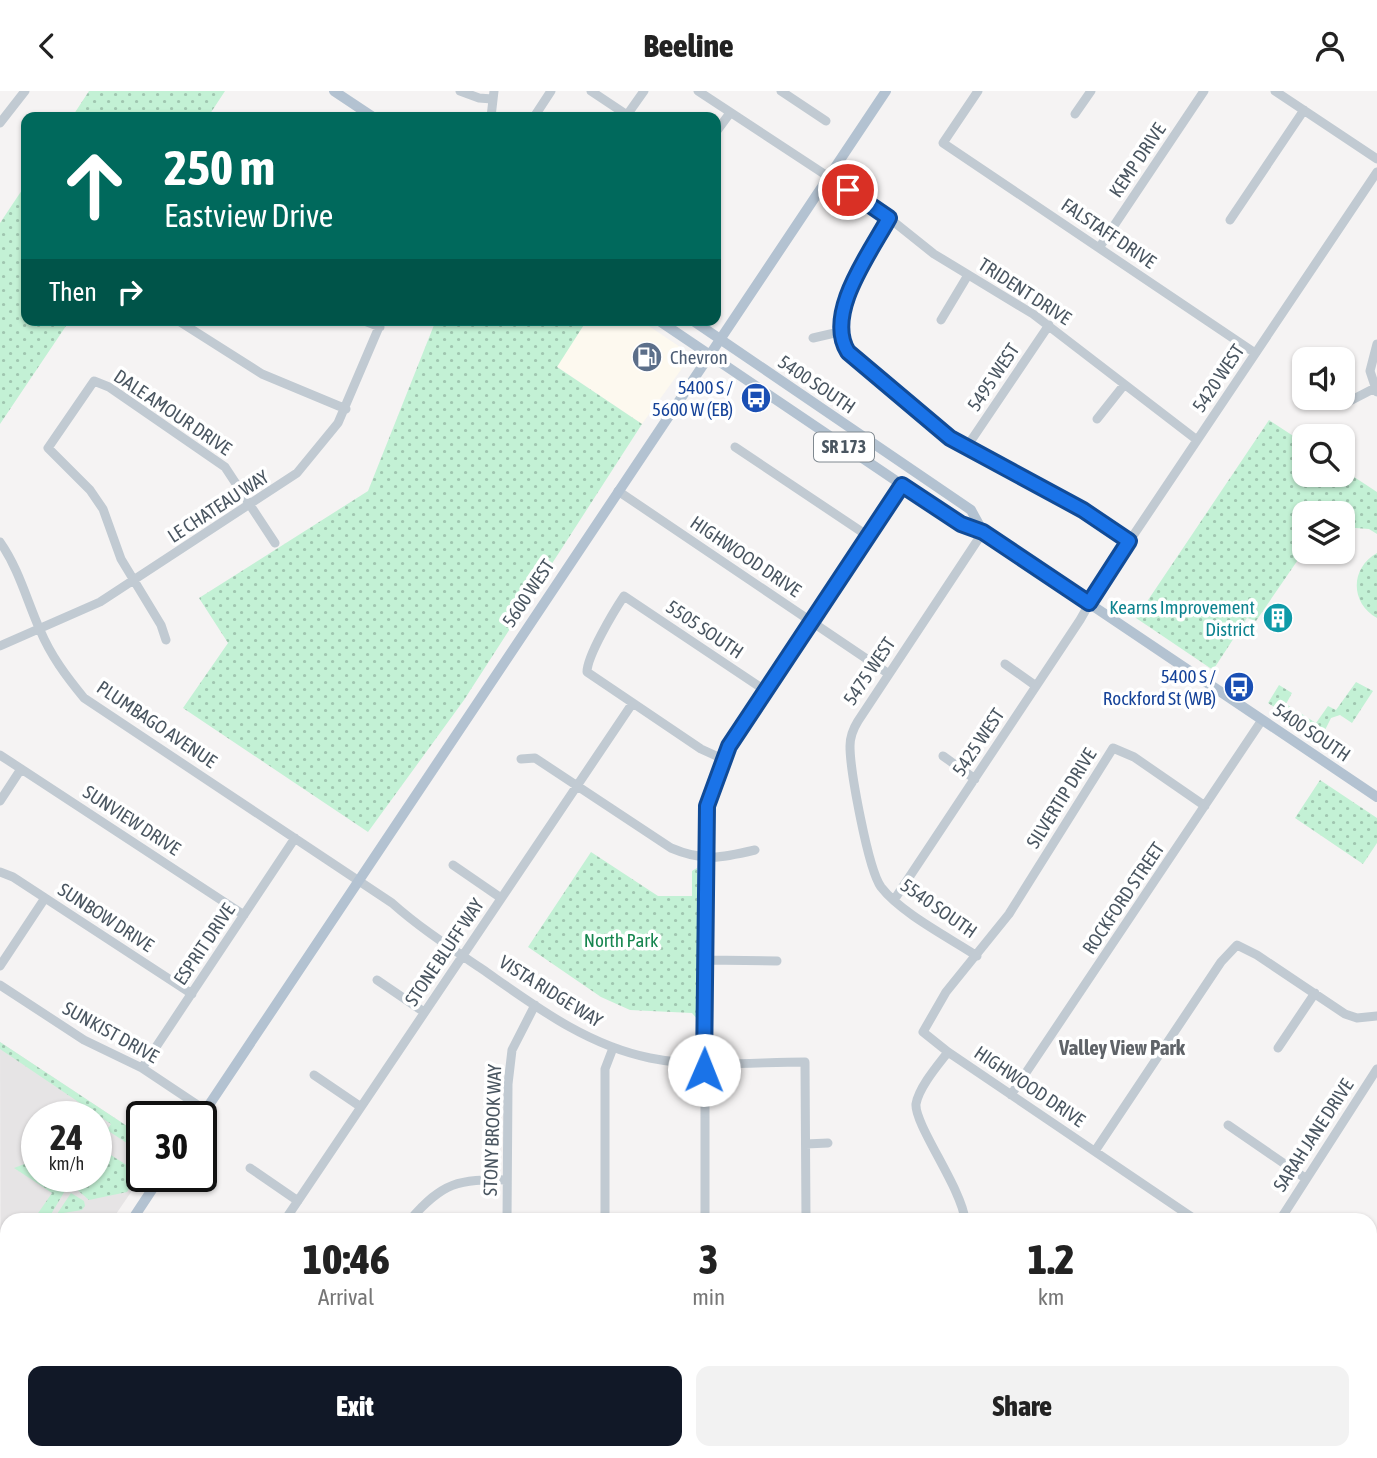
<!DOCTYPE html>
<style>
body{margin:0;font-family:"Asap Condensed",sans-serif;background:#f2f2f2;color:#222;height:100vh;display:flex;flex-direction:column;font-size:26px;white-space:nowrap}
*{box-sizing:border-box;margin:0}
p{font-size:23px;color:#767676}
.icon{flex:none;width:38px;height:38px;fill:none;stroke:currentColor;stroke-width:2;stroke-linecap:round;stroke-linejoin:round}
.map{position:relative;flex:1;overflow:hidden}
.sheet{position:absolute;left:0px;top:1122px;width:1377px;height:247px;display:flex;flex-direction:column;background:#fff;border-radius:21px 21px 0 0;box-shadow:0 2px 5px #0004}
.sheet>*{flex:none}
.guide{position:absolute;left:21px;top:21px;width:700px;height:214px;border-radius:14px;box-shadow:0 2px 5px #0004;background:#00695c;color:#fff;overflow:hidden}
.tools{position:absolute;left:1292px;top:256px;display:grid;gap:14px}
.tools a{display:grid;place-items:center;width:63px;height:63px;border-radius:14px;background:#fff;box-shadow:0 2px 5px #0004;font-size:35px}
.speed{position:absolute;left:21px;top:1010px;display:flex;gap:14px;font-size:35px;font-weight:700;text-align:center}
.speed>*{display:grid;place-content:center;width:91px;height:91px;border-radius:50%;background:#fff;box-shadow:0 2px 5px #0004;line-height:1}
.speed small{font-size:18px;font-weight:400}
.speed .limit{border:4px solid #111;border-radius:10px;background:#fff;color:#111}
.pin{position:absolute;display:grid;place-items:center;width:60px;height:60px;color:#fff;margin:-30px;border:4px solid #fff;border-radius:50%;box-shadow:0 2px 7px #0007}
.me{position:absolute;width:77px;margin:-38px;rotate:1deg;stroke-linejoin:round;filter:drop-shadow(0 0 5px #0008)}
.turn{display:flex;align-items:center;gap:24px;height:147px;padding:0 28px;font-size:32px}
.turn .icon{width:91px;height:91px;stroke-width:2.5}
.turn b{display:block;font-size:49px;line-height:60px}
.then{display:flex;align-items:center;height:66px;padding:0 28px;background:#0003;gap:14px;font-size:26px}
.eta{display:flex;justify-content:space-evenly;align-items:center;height:119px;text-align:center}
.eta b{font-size:42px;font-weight:800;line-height:49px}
.button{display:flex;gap:14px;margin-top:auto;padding:14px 28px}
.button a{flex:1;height:80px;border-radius:14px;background:#111827;color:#fff;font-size:28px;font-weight:800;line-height:80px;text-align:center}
.button a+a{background:#f2f2f2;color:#222}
header{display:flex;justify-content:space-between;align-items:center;height:91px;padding:0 28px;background:#fff;font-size:32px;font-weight:800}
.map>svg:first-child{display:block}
.commercial{fill:#fdf9ef}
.education{fill:#e6e4e5;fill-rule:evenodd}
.grass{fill:url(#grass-dots)}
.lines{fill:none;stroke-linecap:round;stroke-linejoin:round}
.minor{stroke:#c1cad2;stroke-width:9}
.major{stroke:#b3c2d1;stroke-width:10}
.route-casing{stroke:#114b97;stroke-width:18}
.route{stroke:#1a73e8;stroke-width:12}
.labels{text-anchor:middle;stroke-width:7;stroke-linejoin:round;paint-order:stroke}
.shield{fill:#fff;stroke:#808990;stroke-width:2}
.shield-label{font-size:18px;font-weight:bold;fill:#4a5661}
.street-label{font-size:19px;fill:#4a5661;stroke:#fff}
.service-label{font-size:19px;fill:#4e5e75;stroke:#fff;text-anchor:start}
.transit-label{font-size:19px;fill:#164399;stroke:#fff;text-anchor:end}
.culture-label{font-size:19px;fill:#0d838f;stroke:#fff;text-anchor:end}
.park-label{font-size:19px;fill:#17864f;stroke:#fff}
.neighbourhood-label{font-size:21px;font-weight:bold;fill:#5f6368;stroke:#fff}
</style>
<header><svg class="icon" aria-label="back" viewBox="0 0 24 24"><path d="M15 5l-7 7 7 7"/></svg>Beeline<svg class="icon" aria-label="person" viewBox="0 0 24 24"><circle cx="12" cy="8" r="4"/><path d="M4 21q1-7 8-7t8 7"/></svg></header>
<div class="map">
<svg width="1377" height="1367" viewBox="0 0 1377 1367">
<defs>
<pattern id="grass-dots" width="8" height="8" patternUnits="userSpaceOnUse" patternTransform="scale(1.75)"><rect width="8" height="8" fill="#c3f1d5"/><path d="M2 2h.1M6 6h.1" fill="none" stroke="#a0c6b0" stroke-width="1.8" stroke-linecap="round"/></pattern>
</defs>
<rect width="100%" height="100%" fill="#f5f3f3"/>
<path class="commercial" d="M587 229H640L686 260 688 269 642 333 556 275Z"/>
<path class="education" d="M0 951 142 1045V1085L112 1129H7V1286L1 1295ZM37 1026H96V1085H37Z
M1370 1303 1377 1308V1367H1127L1131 1362H1370Z"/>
<path class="grass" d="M89 0H225L208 26H72Z
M26 93V229H70L0 333V132Z
M436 229H587L557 276 642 333 464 609 368 741 183 617 228 552 199 507 368 400Z
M1269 329 1304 352V383H1342V378L1377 401V443L1369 438 1342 436V422H1304V460L1256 530 1247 527 1213 579 1136 527Z
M1377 462V527C1350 512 1350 477 1377 462Z
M1356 591 1373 600 1352 632 1340 624 1331 627 1324 641 1336 658 1268 612 1279 594 1292 602 1286 613 1316 632 1328 615 1336 619Z
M1320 689 1377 727V752L1363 773 1295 727Z
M591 761 658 805H692V780L697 777 698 929 692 922 630 919 601 906 528 856Z
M0 951 142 1045V1062L107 1039 111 1033 0 958Z
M100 1057 139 1082 127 1101 89 1109 74 1096 81 1085H96V1061Z
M27 1072 37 1078V1085H47L66 1098 50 1125 34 1128 52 1102 14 1077Z
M71 1102 84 1110 85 1115 82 1119 57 1123Z
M7 1225V1279L0 1275V1235Z"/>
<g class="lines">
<path class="minor" d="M460 0 479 7 492 8
M591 0 630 26
M698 0 879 119 934 163 1033 223 1197 349
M781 0 826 30
M978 0 943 52 1255 262
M1275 0 1377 68
M1075 23 1091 0
M627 24 644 0
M491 26 494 0
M534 26 551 0
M0 32 25 0
M716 41 730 22
M1230 129 1304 19
M1099 157 1204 0
M177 229 262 283 346 318
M362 229 380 236
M941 229 968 184
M839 241 846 209 889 127
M813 247 839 241 843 252 855 269 950 347 1083 419 1129 450
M1377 253 1370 280 1377 301
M1342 314 1375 297
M1097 328 1124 294
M735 356 868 445
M966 357 1049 234
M618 400 889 583
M0 451C19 478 27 510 40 539 51 565 66 585 84 607L392 812C420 837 451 857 482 878 535 915 586 954 650 967 699 977 755 971 805 971L806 1129
M166 549 161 534 121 468 103 418 90 399 48 357 94 290 109 296 225 376 275 452
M0 555 100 511 297 382 338 332 382 229
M1005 573 1036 595
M0 664 244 824
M943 665 975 688
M521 668 535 667 671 757C704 771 721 767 755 759
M723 668 701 658 587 581C587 565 614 520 624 505L766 600
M0 710 21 678
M453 774 501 807
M0 781 13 786 192 903
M894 809 1080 529 1100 494 1377 81
M977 865C948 846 901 822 881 796 868 778 850 679 850 655 850 646 853 638 858 630L983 441
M706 869 777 870
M0 875 45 807
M377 889 424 921
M0 894 84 949 142 977 205 1019
M1278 957 1315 902
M948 961C938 974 919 996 916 1013 914 1033 962 1098 965 1129
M142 977 295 747
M314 984 361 1016
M1011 1004 1262 629
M1228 1034 1305 1087
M806 1053 828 1052
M1095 1060 1221 871 1237 854 1257 864 1345 923 1357 927 1377 925
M250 1077 298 1110
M285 1129 632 613
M410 1129C443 1091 458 1088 507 1089
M507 1129 508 993 512 959 535 914
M605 1129V978L613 957
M705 1129V767L707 715 729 655 902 394
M1196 1129 948 961 923 941 946 901 1009 823 1113 657 1134 666 1205 715
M1280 1129 1377 978
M1370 1162 1377 1152
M1370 1243 1377 1247
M299 1362 307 1367
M606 1362V1367
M990 1362V1367
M58 1367 62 1362
M125 1367 129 1362
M375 1367 378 1362
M505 1367V1362
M708 1367V1362
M807 1367V1362
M1121 1367 1125 1362"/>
<path class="major" d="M334 0 373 26
M658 229 960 433 983 441 1377 706
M692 229 971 419 983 441
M201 1026 886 0
M132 1129 161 1085
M0 1326 7 1316"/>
</g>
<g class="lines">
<g class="route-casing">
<path id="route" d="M704 979 707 715 729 655 902 394 961 433 983 441 1089 512 1129 450 1083 419 950 347 848 261C824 223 870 162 889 127L848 99"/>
</g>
<use href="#route" class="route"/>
</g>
<defs>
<g id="fuel-disc" transform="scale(1.575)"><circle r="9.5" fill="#5c6f8a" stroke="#fff"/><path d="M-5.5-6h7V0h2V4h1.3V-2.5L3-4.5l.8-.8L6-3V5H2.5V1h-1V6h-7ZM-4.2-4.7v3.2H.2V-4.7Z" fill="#fff"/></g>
<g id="bus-disc" transform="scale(1.575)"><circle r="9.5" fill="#1a4fb4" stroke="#fff"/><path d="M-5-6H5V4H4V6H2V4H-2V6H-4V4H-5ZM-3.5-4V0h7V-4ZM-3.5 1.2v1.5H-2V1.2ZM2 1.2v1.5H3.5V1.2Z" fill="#fff"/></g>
<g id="building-disc" transform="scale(1.575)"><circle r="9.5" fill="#0f9aa8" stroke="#fff"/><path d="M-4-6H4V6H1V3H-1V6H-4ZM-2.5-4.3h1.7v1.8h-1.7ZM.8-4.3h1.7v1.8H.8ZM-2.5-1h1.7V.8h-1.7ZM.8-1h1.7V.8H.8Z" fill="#fff"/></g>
</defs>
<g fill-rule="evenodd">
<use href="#fuel-disc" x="647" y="266"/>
<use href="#bus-disc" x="756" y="307"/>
<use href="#building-disc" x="1278" y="527"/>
<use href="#bus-disc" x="1239" y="596"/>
</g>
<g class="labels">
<rect class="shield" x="814" y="341.5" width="60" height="29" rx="5"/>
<g class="shield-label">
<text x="844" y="362">SR 173</text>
</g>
<g class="street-label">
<text transform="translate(1137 69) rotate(-56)" y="7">KEMP DRIVE</text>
<text transform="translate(1109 142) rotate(34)" y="7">FALSTAFF DRIVE</text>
<text transform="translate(1025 200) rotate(33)" y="7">TRIDENT DRIVE</text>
<text transform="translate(993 286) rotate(-56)" y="7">5495 WEST</text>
<text transform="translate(1218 287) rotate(-56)" y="7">5420 WEST</text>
<text transform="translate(817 293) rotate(34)" y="7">5400 SOUTH</text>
<text transform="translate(173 321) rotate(34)" y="7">DALE AMOUR DRIVE</text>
<text transform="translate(218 415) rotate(-33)" y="7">LE CHATEAU WAY</text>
<text transform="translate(746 465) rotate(34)" y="7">HIGHWOOD DRIVE</text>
<text transform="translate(528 502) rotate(-56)" y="7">5600 WEST</text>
<text transform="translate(705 538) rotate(34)" y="7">5505 SOUTH</text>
<text transform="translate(869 580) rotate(-56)" y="7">5475 WEST</text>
<text transform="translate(157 633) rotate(34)" y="7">PLUMBAGO AVENUE</text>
<text transform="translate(1312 641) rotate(34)" y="7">5400 SOUTH</text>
<text transform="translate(978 651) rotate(-56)" y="7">5425 WEST</text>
<text transform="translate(1061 707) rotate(-58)" y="7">SILVERTIP DRIVE</text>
<text transform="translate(132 729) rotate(33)" y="7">SUNVIEW DRIVE</text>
<text transform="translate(1123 807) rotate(-56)" y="7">ROCKFORD STREET</text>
<text transform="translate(939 817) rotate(35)" y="7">5540 SOUTH</text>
<text transform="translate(106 826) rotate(33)" y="7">SUNBOW DRIVE</text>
<text transform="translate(204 853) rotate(-56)" y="7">ESPRIT DRIVE</text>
<text transform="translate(444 861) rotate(-56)" y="7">STONE BLUFF WAY</text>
<text transform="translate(551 900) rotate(32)" y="7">VISTA RIDGE WAY</text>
<text transform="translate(111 941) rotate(29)" y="7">SUNKIST DRIVE</text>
<text transform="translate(1030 995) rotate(34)" y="7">HIGHWOOD DRIVE</text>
<text transform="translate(492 1039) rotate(-88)" y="7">STONY BROOK WAY</text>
<text transform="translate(1313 1044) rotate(-57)" y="7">SARAH JANE DRIVE</text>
</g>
<g class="service-label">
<text x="670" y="273">Chevron</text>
</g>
<g class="transit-label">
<text x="733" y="303">5400 S /<tspan x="733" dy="22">5600 W (EB)</tspan></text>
<text x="1216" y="592">5400 S /<tspan x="1216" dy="22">Rockford St (WB)</tspan></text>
</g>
<g class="culture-label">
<text x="1255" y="523">Kearns Improvement<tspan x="1255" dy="22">District</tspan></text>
</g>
<g class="park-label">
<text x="621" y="856">North Park</text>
</g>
<g class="neighbourhood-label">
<text x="1122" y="964">Valley View Park</text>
</g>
</g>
</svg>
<div class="tools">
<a><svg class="icon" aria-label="sound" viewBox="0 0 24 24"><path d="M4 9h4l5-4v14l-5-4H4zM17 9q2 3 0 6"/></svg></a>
<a><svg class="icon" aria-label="search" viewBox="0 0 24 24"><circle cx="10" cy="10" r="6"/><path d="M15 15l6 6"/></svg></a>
<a><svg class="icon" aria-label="layers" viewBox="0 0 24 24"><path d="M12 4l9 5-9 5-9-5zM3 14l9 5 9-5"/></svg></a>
</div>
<div class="speed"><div>24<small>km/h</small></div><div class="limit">30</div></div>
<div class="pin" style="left:848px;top:99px;background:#d93025"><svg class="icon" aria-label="arrive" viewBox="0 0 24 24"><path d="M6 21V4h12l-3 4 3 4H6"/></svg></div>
<svg class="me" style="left:704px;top:979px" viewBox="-20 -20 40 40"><circle r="19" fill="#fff"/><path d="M0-13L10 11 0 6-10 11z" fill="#1a73e8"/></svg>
<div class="guide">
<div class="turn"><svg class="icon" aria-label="ahead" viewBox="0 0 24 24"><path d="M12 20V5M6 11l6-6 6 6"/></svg><div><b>250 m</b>Eastview Drive</div></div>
<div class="then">Then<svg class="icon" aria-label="right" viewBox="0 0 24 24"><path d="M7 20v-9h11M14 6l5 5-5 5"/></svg></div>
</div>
<section class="sheet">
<div class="eta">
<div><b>10:46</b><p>Arrival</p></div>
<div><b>3</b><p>min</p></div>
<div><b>1.2</b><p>km</p></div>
</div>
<div class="button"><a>Exit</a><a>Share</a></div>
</section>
</div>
